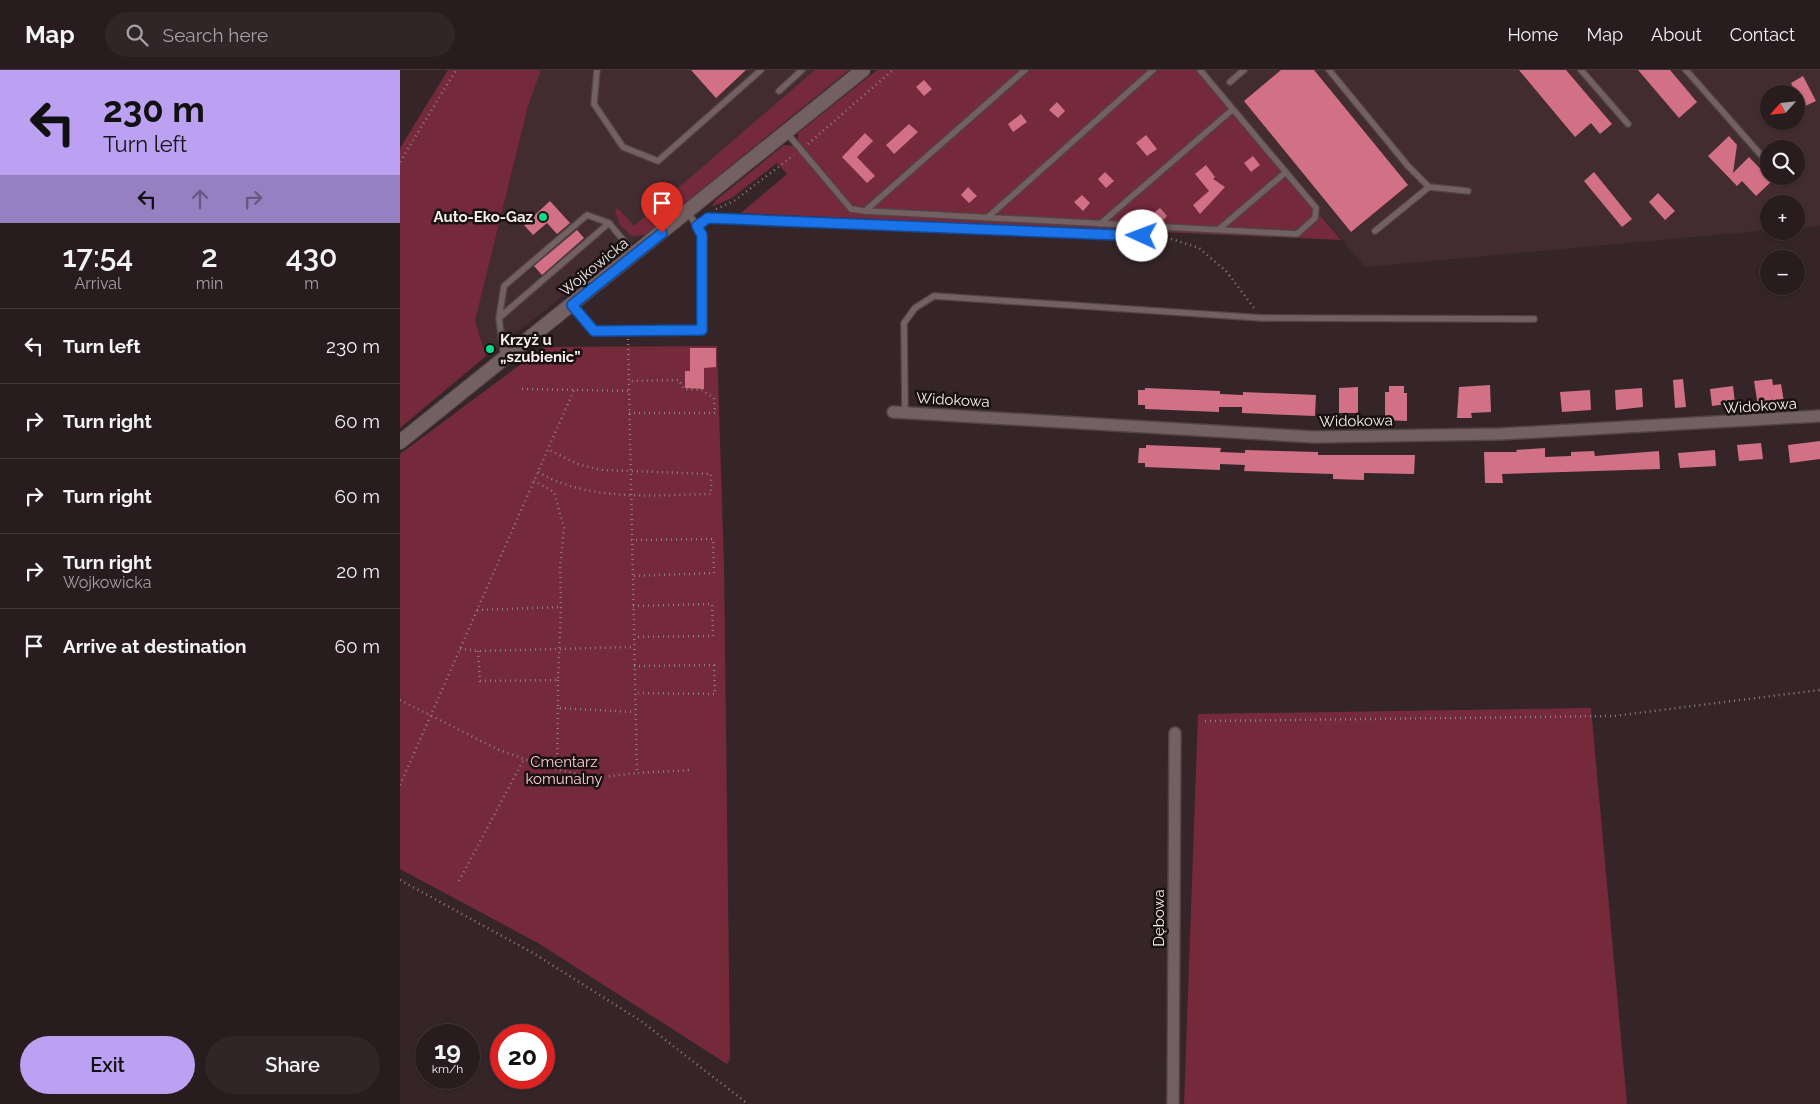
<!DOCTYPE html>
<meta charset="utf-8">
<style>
body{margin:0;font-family:Raleway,sans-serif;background:#302527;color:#f1f3f6;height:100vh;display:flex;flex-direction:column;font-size:19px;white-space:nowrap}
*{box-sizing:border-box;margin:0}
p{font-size:16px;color:#a5a1a4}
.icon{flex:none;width:28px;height:28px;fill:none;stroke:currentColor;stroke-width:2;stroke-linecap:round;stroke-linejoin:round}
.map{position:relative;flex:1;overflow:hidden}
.side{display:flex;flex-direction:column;background:#281c1e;width:400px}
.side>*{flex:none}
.top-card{background:#bca0f2;color:#111;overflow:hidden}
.needle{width:32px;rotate:243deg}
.controls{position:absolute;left:1360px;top:15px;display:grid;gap:10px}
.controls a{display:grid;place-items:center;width:45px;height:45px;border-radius:50%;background:#281c1e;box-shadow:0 1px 4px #0004,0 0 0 1px #443a3c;font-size:25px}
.speed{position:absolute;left:15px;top:954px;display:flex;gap:10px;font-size:25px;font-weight:700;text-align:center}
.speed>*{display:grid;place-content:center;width:65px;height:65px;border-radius:50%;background:#281c1e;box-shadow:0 1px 4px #0004,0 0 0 1px #443a3c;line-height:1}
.speed small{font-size:12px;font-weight:400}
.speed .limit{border:8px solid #d22;background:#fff;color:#111}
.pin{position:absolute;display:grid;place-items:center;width:42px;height:42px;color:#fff;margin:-51px -21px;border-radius:50% 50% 50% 0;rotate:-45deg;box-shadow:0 0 5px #0007}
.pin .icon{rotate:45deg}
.me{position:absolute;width:55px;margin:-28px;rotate:272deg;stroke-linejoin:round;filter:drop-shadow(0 0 4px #0008)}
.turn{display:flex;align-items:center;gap:18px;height:105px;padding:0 20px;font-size:22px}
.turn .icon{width:65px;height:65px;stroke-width:2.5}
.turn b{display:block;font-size:35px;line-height:42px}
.lanes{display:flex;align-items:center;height:48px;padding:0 20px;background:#0003;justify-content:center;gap:25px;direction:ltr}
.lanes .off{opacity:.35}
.eta{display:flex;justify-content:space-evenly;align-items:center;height:85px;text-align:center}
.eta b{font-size:30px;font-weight:600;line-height:35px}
.action{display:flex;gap:10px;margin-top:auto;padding:10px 20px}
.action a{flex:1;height:58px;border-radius:30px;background:#bca0f2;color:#111;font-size:20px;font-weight:600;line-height:58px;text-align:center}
.action a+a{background:#302527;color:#f1f3f6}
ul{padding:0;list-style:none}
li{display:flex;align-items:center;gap:15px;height:75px;padding:0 20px;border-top:1px solid #443a3c}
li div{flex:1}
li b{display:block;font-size:19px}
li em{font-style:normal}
header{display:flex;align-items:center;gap:30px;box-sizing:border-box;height:70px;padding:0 25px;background:#281c1e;border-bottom:1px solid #443a3c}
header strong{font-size:24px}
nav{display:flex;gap:28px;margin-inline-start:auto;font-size:18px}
.search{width:350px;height:45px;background:#302527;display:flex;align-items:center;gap:12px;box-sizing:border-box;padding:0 18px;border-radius:28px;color:#a5a1a4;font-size:19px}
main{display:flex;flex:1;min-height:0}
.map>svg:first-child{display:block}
.built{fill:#432c30;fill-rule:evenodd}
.green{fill:#752a3c}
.building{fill:#d27185}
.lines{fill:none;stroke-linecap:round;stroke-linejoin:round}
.service-casing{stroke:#514346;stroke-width:8}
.minor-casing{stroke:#514346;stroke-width:14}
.tertiary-casing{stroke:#514346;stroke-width:16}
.path{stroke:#8d7f81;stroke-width:2.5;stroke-dasharray:1 4;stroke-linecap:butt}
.service{stroke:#736063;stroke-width:5.5}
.minor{stroke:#736063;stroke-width:11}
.tertiary{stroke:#736063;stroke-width:14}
.route-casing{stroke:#114b97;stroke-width:12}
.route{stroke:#1a73e8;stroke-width:9}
.poi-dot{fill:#0dd98a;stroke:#181112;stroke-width:2}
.labels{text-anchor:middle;stroke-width:5;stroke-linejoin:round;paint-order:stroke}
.poi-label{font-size:15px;font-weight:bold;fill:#f8ecee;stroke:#181112;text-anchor:end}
.street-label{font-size:15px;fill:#f8ecee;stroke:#181112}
.park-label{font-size:15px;fill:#fec9d1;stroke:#181112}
</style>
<header>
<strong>Map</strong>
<div class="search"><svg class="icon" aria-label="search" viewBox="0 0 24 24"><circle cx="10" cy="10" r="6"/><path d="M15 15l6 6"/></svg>Search here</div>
<nav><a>Home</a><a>Map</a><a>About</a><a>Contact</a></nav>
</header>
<main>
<section class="side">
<div class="top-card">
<div class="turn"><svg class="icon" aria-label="left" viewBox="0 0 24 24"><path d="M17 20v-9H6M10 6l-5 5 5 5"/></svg><div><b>230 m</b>Turn left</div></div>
<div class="lanes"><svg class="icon" aria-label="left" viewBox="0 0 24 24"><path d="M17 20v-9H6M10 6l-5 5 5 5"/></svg><svg class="icon off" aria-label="ahead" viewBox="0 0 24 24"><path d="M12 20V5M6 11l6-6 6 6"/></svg><svg class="icon off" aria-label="right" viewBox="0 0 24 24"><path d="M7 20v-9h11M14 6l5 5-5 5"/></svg></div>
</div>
<div class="eta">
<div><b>17:54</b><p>Arrival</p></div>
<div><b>2</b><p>min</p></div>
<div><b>430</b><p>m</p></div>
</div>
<ul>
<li><svg class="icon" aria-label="left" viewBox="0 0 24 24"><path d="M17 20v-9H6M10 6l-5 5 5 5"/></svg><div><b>Turn left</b></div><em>230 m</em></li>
<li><svg class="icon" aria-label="right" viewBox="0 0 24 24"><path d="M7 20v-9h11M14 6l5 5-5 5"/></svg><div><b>Turn right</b></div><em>60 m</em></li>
<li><svg class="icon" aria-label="right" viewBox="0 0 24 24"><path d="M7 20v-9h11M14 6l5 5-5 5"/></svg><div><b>Turn right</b></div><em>60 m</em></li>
<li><svg class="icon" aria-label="right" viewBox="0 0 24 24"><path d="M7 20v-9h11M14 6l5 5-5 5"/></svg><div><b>Turn right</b><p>Wojkowicka</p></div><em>20 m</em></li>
<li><svg class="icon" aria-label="arrive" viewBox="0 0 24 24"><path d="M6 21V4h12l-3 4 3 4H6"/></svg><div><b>Arrive at destination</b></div><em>60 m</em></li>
</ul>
<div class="action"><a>Exit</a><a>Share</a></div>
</section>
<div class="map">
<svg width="1420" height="1034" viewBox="0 0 1420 1034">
<rect width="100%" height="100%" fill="#352528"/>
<path class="built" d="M141 0H441L250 159 86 286 75 251 128 36Z
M797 0H1420V156L1396 158V134H1369V160L965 197ZM1369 24H1396V51H1369ZM1369 79H1396V106H1369Z"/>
<path class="green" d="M48 0H141L128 36 75 251 86 286 0 358V78Z
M415 0H449L245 165 232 166 220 155 215 141 218 138 234 156Z
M477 0H797L941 170 341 143 387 104 377 93 332 128 311 137 316 130 384 75 393 76 398 72V63Z
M317 276 324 496 330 989 327 994 138 873 0 799V384L144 277Z
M1191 638 1227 1034H784L798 644Z"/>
<path class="building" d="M291 0H346L316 28Z
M881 0H914L1008 115 951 162 844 31Z
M1119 0H1166L1212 54 1200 64 1191 53 1175 67Z
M1238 0H1270L1297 32 1279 48Z
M1403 6 1416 31 1403 37 1391 13Z
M524 10 532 19 524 26 516 17Z
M657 32 665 41 658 48 649 40Z
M621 44 627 52 613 62 608 54Z
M509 54 518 62 494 84 486 75Z
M465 63 473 71 457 87 475 106 467 113 442 87Z
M746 65 757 79 747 86 736 73Z
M1329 66 1337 75 1333 103 1349 87 1372 111 1356 126 1342 111 1337 116 1308 86Z
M853 86 860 95 851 102 844 93Z
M806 95 815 107 813 109 825 117 800 144 793 135 809 121 795 104Z
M705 102 714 111 706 118 698 109Z
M1194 102 1232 149 1222 157 1184 111Z
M568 117 577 126 569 133 561 125Z
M1258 123 1275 141 1265 150 1249 132Z
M682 125 690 133 683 141 674 132Z
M150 131 170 153 157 164 147 153 133 165 124 155Z
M760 138 767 146 761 152H756L751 145Z
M177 160 184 168 142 205 134 196Z
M290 278H316V297L304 298V319L285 318V301H290Z
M1283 309 1286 337 1275 338 1273 310Z
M1372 309 1373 315 1381 314 1384 332 1358 336 1354 311Z
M1090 315 1091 342 1071 343 1072 348H1057L1059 317Z
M989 316H1004V323H1007V351L985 350V322H989Z
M1333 316 1335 333 1312 336 1310 319Z
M958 317V343H939V318Z
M745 318 820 321V324L843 325V322L916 325 915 346 842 343V337H819V342L745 339V335H738V320H745Z
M1242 318 1243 337 1216 340 1215 320Z
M1190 320 1191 340 1162 342 1160 322Z
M1420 371V389L1390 393 1388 375Z
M1361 373 1363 389 1339 391 1337 375Z
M746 375 821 378 820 382 845 383V380L918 382V385H1015L1014 404 964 403V410L933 409V404L844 401 845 395 820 394V400L745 397V393H738L739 378H746Z
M1145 378V387L1171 386V382L1194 381 1195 386 1259 381 1260 399 1102 404 1103 413H1085L1084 382H1117L1116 380Z
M1315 380 1316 396 1280 398 1278 383Z"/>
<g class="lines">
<g class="service-casing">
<path id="service" d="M197 0 194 34 223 77 258 91 361 0
M929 0 1008 96 1029 117 1068 121
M1181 0 1228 54
M1286 0 1368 93
M830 12 844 0
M379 21 402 0
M386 62 451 139 465 141 897 164 915 148 916 138 800 0
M465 141 625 0
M587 148 753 0
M700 154 832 40
M297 155 308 148 762 167
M818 160 886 102
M975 161 1029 117
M173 235 194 261 302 260V165L288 142
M99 248 104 216 187 145 209 153 234 183
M104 288 99 248 209 153
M505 342 504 253 515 238 534 226 862 248 1134 249"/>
</g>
<g class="minor-casing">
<path id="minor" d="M493 342 914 367 1100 364 1420 346
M773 1034 775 663"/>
</g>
<g class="tertiary-casing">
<path id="tertiary" d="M0 372 463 0"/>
</g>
<path class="path" d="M408 74 493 0
M0 92 56 0
M316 139 334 131 394 85
M771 169 799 178 826 201 854 238
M228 269 237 703 291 700
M122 319 229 321
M229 343H315L314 328 302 320 284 319 279 310 229 311
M138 402C189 432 254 425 311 424V404L203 400 180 395 149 380
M231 470 313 469 314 503 232 506
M233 536 312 534 313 566 234 567
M77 540 161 537
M60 579 81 581 233 577
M78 581 80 611 158 610 161 537 160 496 164 458 154 422 134 411
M234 596 314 595 315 624 235 623
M158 610V638L235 642
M0 630 97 679 143 696 194 708 237 703
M805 651 1214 646 1420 620
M157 699 158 638
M0 715 174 320
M0 810 133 883 241 951 348 1034
M59 811 124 689"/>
<use href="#service" class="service"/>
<use href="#minor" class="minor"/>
<use href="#tertiary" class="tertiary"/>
</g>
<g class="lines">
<g class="route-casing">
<path id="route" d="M262 163 172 235 194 261 302 260V165L297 156 308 148 742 166"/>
</g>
<use href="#route" class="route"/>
</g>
<g class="poi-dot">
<circle cx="143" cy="147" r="5"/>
<circle cx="90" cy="279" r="5"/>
</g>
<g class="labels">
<g class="poi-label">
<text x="133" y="152">Auto-Eko-Gaz</text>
<text x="100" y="275" text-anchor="start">Krzyż u<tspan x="100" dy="17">„szubienic”</tspan></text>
</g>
<g class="street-label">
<text transform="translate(194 197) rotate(-39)" y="5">Wojkowicka</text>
<text transform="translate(553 330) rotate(3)" y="5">Widokowa</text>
<text transform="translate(1360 336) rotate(-4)" y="5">Widokowa</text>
<text transform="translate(956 351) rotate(-1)" y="5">Widokowa</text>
<text transform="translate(759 848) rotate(-90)" y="5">Dębowa</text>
</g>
<g class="park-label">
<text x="164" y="697">Cmentarz<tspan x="164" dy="17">komunalny</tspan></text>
</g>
</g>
</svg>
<div class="controls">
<a><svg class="needle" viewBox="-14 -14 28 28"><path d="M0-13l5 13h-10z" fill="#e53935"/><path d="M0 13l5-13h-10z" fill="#a5a1a4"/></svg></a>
<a><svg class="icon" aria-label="search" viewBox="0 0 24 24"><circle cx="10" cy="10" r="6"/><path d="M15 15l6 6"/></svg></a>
<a>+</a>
<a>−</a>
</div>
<div class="speed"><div>19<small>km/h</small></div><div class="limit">20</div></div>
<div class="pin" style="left:262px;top:163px;background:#d93025"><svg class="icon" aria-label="arrive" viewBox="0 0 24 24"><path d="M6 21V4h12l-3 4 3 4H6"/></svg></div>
<svg class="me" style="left:742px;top:166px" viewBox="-20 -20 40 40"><circle r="19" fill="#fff"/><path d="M0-13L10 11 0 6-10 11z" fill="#1a73e8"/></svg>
</div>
</main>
